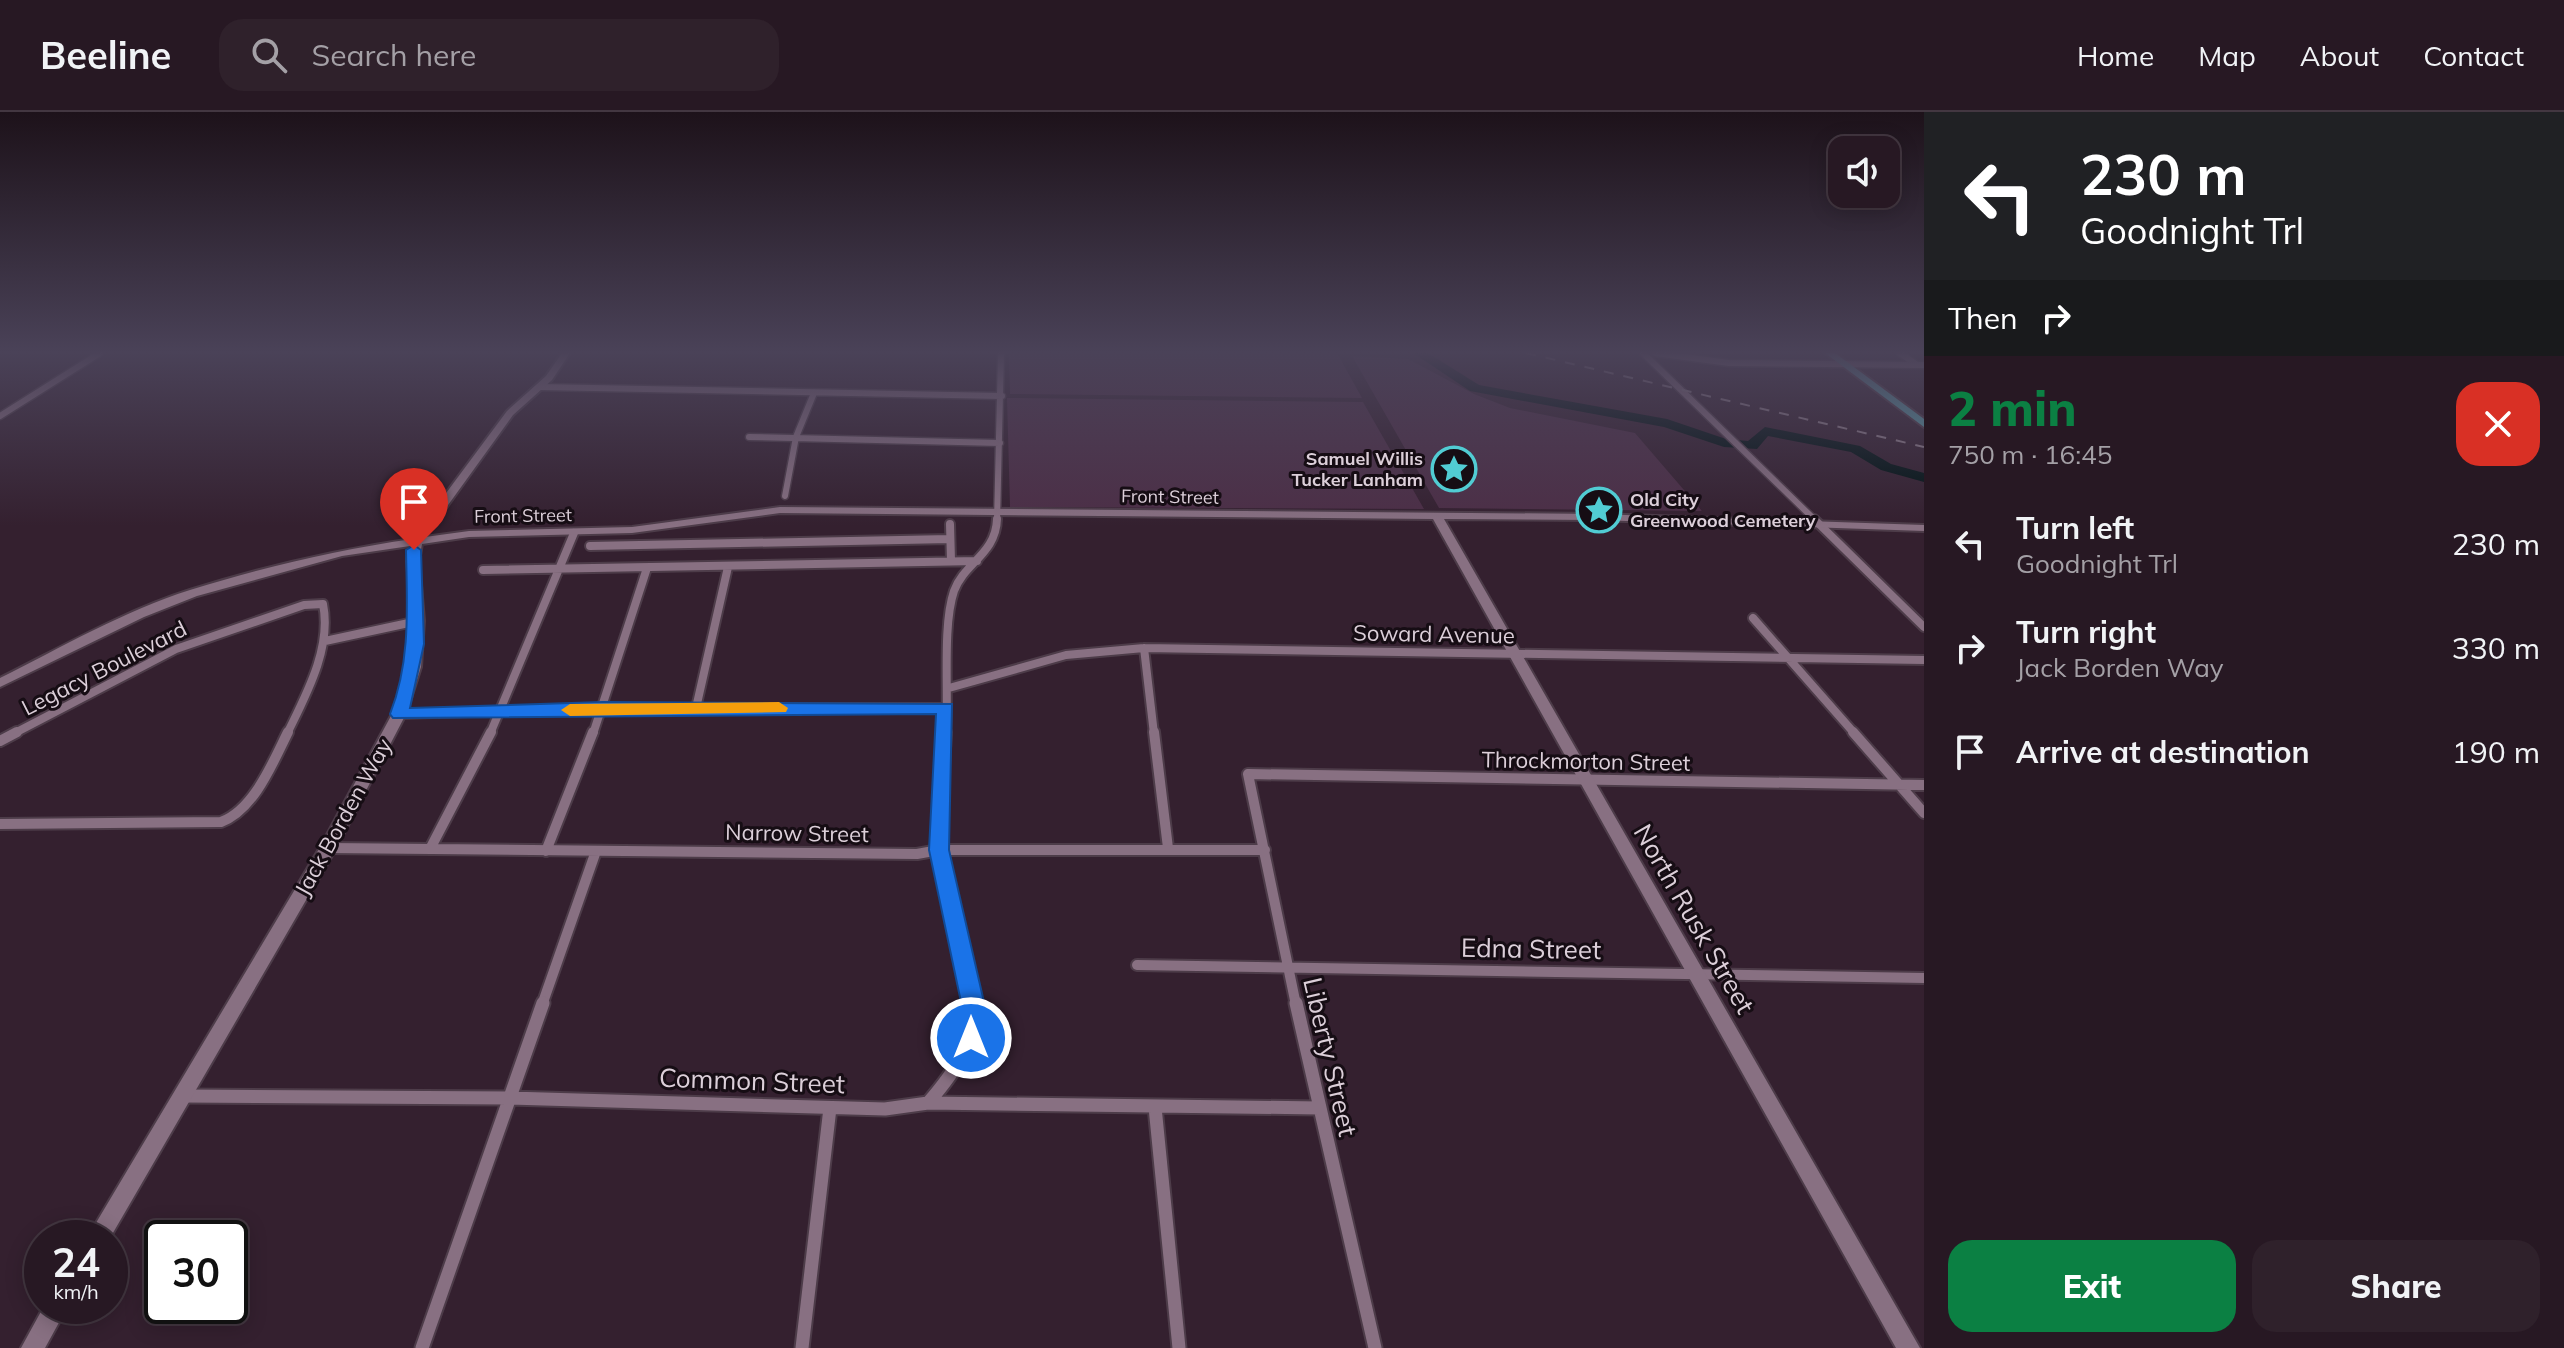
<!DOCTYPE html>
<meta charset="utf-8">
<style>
body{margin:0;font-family:Mulish,sans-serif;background:#2f212b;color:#f1f3f6;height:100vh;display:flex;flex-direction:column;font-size:30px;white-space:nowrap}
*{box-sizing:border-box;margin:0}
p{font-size:26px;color:#a4a0a6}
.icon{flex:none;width:44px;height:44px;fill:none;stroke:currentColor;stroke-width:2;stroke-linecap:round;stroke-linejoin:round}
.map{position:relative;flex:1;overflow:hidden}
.side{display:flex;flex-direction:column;background:#271823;width:640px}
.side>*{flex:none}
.hud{background:#202124;color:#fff;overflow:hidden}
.controls{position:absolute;left:1828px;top:24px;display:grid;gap:16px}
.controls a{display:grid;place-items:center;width:72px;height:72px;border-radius:16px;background:#271823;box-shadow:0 4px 20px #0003,0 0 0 2px #433741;font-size:40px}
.speed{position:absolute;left:24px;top:1108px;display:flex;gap:16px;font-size:40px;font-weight:700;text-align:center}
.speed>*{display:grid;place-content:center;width:104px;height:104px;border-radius:50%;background:#271823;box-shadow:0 4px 20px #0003,0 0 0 2px #433741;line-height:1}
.speed small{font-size:20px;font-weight:400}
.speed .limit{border:4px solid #111;border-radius:12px;background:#fff;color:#111}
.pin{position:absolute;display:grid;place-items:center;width:68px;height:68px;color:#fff;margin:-82px -34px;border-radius:50% 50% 50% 0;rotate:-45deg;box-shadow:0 0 8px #0007}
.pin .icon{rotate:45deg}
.me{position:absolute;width:88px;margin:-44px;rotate:0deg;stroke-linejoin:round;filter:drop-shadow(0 0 6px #0008)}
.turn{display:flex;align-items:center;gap:28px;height:168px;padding:0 24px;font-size:36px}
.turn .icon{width:104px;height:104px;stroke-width:2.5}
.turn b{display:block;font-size:56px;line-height:68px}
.then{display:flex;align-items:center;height:76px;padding:0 24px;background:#0003;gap:16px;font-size:30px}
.round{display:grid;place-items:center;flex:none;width:84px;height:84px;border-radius:24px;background:#2f212b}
.head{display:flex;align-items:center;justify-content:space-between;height:136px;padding:0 24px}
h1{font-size:48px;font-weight:800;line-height:60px;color:#0b8043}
.action{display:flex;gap:16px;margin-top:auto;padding:16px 24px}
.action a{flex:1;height:92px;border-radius:24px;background:#0b8043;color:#fff;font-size:32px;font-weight:800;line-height:92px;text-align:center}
.action a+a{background:#2f212b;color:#f1f3f6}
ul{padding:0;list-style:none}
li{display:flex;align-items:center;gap:24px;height:104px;padding:0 24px}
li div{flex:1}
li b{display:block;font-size:30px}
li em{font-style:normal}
header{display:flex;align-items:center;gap:48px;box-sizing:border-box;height:112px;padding:0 40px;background:#271823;border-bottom:2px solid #433741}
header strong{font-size:38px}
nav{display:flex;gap:44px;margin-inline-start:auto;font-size:28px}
.search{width:560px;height:72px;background:#2f212b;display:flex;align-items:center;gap:20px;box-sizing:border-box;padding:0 28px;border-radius:24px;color:#a4a0a6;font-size:30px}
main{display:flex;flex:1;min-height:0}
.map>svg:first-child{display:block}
.green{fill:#4c2e46}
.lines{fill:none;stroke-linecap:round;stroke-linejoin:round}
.river{fill:#001213;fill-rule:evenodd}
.street-far3-casing{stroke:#4d3c49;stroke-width:9}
.street-far2-casing{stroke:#4d3c49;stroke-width:12}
.street-far1-casing{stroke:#4d3c49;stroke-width:14}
.street-casing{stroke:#4d3c49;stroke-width:17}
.secondary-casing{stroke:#4d3c49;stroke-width:4}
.primary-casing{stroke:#4d3c49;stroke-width:4}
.street-far3{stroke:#887082;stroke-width:6}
.street-far2{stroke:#887082;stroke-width:8}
.street-far1{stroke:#887082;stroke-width:10}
.street{stroke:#887082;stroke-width:13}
.secondary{fill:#887082;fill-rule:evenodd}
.primary{fill:#569da8;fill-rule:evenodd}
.rail{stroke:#8f7e8b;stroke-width:2;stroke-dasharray:10 10;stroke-linecap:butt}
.route{fill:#1a73e8;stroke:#114b97;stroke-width:2}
.slow{fill:#f59e0b}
.labels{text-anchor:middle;stroke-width:6;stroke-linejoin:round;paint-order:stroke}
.far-poi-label{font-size:18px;font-weight:bold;fill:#dccfd9;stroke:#160d14;text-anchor:end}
.far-street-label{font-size:18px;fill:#dccfd9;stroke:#160d14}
.street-label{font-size:22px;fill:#dccfd9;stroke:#160d14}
.near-street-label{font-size:26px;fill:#dccfd9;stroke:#160d14}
</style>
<header>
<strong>Beeline</strong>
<div class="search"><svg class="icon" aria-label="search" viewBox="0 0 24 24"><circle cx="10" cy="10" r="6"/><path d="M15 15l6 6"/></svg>Search here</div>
<nav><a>Home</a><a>Map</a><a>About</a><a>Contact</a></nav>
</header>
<main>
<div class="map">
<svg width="1924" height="1236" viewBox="0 0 1924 1236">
<rect width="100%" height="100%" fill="#34202f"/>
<path class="green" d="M1009 241H1337L1362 286 1010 282Z
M1352 244 1408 247 1474 282 1510 296 1635 321 1702 399 1439 396Z
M1007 286 1363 290 1424 397 1010 395Z"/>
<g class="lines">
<path class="river" d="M1413 241H1428L1479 273 1667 307 1726 327 1748 329 1765 315 1860 334 1891 352 1924 361V370L1881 358 1851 340 1768 324 1757 337 1724 335 1664 315 1470 279Z"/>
<g class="street-far3-casing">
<path id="street-far3" d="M1643 241 1816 409
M1655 241 1729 251 1924 253
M1900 241 1917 253
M540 275 1002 284
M0 304 100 241
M749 325 1000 331
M785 384 796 325 814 281
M997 409 1001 241"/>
</g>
<g class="street-far2-casing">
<path id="street-far2" d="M1814 407 1924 515
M950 412 951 449
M590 434 950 427
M483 458 977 449
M1753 506 1855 622
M325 529 418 509
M1144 536 1154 622
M949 576 1066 543 1144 536 1924 548
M696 596 728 455
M399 602 603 596H946
M13 622 176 537 304 493 323 492C332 536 306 583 287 622
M490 622 574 421
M593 622 647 456
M946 622C949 583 942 514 954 479 964 451 996 442 997 407"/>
</g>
<g class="street-far1-casing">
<path id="street-far1" d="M946 620 939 738 973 893
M1154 620 1168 736
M1853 620 1924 701
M0 629 17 620
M0 712 221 710C254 698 273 650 288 620
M328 736 917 742 939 738H1265
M430 737 491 620
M546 739 593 620
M1137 853 1924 866
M542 893 596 739
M1296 893 1248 662 1924 673"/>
</g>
<g class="street-casing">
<path id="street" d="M1296 891 1375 1236
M184 984 510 986 885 997 928 991 1319 996
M928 991C958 956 970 938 973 891
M1155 995 1179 1236
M422 1236 543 891
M802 1236 830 996"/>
</g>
<g class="secondary-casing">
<path id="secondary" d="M562 241H570L552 268 513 303 425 425 469 419 632 415 780 395 1597 402 1924 413V419L1597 408 1444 407 1920 1236H1896L1433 407 780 401 632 421 469 425 422 432 419 449 424 509 421 555 406 602 334 740 110 1126H87L322 732 392 602 407 555 412 509 407 449 410 434 342 444 197 484 144 505 0 575V566C62 535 124 499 190 478 263 455 337 438 412 427L507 299 546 264Z
M44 1194H68L45 1236H21Z"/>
</g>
<g class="primary-casing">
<path id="primary" d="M1825 241H1835L1924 307V315Z"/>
</g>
<use href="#street-far3" class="street-far3"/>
<use href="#street-far2" class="street-far2"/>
<use href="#street-far1" class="street-far1"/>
<use href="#street" class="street"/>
<use href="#secondary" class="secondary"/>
<use href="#primary" class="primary"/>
<path class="rail" d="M1526 241 1924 335"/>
</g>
<linearGradient id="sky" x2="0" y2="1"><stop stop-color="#1d121a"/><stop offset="0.58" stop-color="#4a4258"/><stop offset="1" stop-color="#4a4258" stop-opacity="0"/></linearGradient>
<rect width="1924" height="414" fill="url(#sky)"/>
<path class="route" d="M414 433 421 438 424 532 410 596 603 590 952 592 949 738 984 890 980 934 971 937 963 934 959 926 961 890 929 738 936 602 393 606 390 602C411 549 407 494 406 438Z"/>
<path class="slow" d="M779 590 788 596 786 600 570 604 561 598 570 592Z"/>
<defs>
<g id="sight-ring" transform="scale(2.3)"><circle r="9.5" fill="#160d14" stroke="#51ccd3" stroke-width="1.5"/><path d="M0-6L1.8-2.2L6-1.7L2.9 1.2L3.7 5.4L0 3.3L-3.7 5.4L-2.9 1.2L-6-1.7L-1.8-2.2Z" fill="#51ccd3"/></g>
</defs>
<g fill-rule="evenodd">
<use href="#sight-ring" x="1454" y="357"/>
<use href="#sight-ring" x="1599" y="398"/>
</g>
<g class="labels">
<g class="far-poi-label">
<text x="1423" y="353">Samuel Willis<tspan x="1423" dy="21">Tucker Lanham</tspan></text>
<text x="1630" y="394" text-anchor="start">Old City<tspan x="1630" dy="21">Greenwood Cemetery</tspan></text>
</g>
<g class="far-street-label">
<text transform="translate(1170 385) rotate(1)" y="6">Front Street</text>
<text transform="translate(523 404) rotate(-1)" y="6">Front Street</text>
</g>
<g class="street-label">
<text transform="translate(1434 522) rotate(1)" y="8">Soward Avenue</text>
<text transform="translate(104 556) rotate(-27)" y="8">Legacy Boulevard</text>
<text transform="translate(1586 649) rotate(1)" y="8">Throckmorton Street</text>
<text transform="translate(343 705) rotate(-61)" y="8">Jack Borden Way</text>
<text transform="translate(797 721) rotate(1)" y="8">Narrow Street</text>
</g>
<g class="near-street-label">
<text transform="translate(1694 807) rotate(60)" y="9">North Rusk Street</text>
<text transform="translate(1531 837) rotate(1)" y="9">Edna Street</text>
<text transform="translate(1330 945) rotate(77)" y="9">Liberty Street</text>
<text transform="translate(752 969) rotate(2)" y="9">Common Street</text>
</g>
</g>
</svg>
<div class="controls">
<a><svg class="icon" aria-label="sound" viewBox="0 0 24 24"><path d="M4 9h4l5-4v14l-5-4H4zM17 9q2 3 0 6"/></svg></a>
</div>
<div class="speed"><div>24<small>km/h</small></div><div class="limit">30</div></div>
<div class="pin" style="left:414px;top:438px;background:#d93025"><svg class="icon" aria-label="arrive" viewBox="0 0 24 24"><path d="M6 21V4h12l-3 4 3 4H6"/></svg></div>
<svg class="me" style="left:971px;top:926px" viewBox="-20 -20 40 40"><circle r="17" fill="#1a73e8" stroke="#fff" stroke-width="3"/><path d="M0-11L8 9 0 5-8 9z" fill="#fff"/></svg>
</div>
<section class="side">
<div class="hud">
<div class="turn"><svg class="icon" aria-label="left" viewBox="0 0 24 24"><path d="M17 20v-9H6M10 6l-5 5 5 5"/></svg><div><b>230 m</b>Goodnight Trl</div></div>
<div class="then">Then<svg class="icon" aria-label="right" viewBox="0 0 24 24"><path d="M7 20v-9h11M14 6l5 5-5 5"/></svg></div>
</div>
<div class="head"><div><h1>2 min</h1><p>750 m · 16:45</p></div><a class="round" style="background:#d93025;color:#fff"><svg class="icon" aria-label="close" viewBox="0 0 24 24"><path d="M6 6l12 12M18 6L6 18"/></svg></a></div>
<ul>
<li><svg class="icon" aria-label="left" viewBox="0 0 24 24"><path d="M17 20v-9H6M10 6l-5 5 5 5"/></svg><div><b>Turn left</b><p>Goodnight Trl</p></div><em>230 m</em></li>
<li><svg class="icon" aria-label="right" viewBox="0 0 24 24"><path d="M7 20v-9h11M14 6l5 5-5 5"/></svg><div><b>Turn right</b><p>Jack Borden Way</p></div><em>330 m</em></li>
<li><svg class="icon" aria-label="arrive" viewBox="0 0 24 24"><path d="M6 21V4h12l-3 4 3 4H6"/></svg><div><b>Arrive at destination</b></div><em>190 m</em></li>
</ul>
<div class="action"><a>Exit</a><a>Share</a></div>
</section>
</main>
